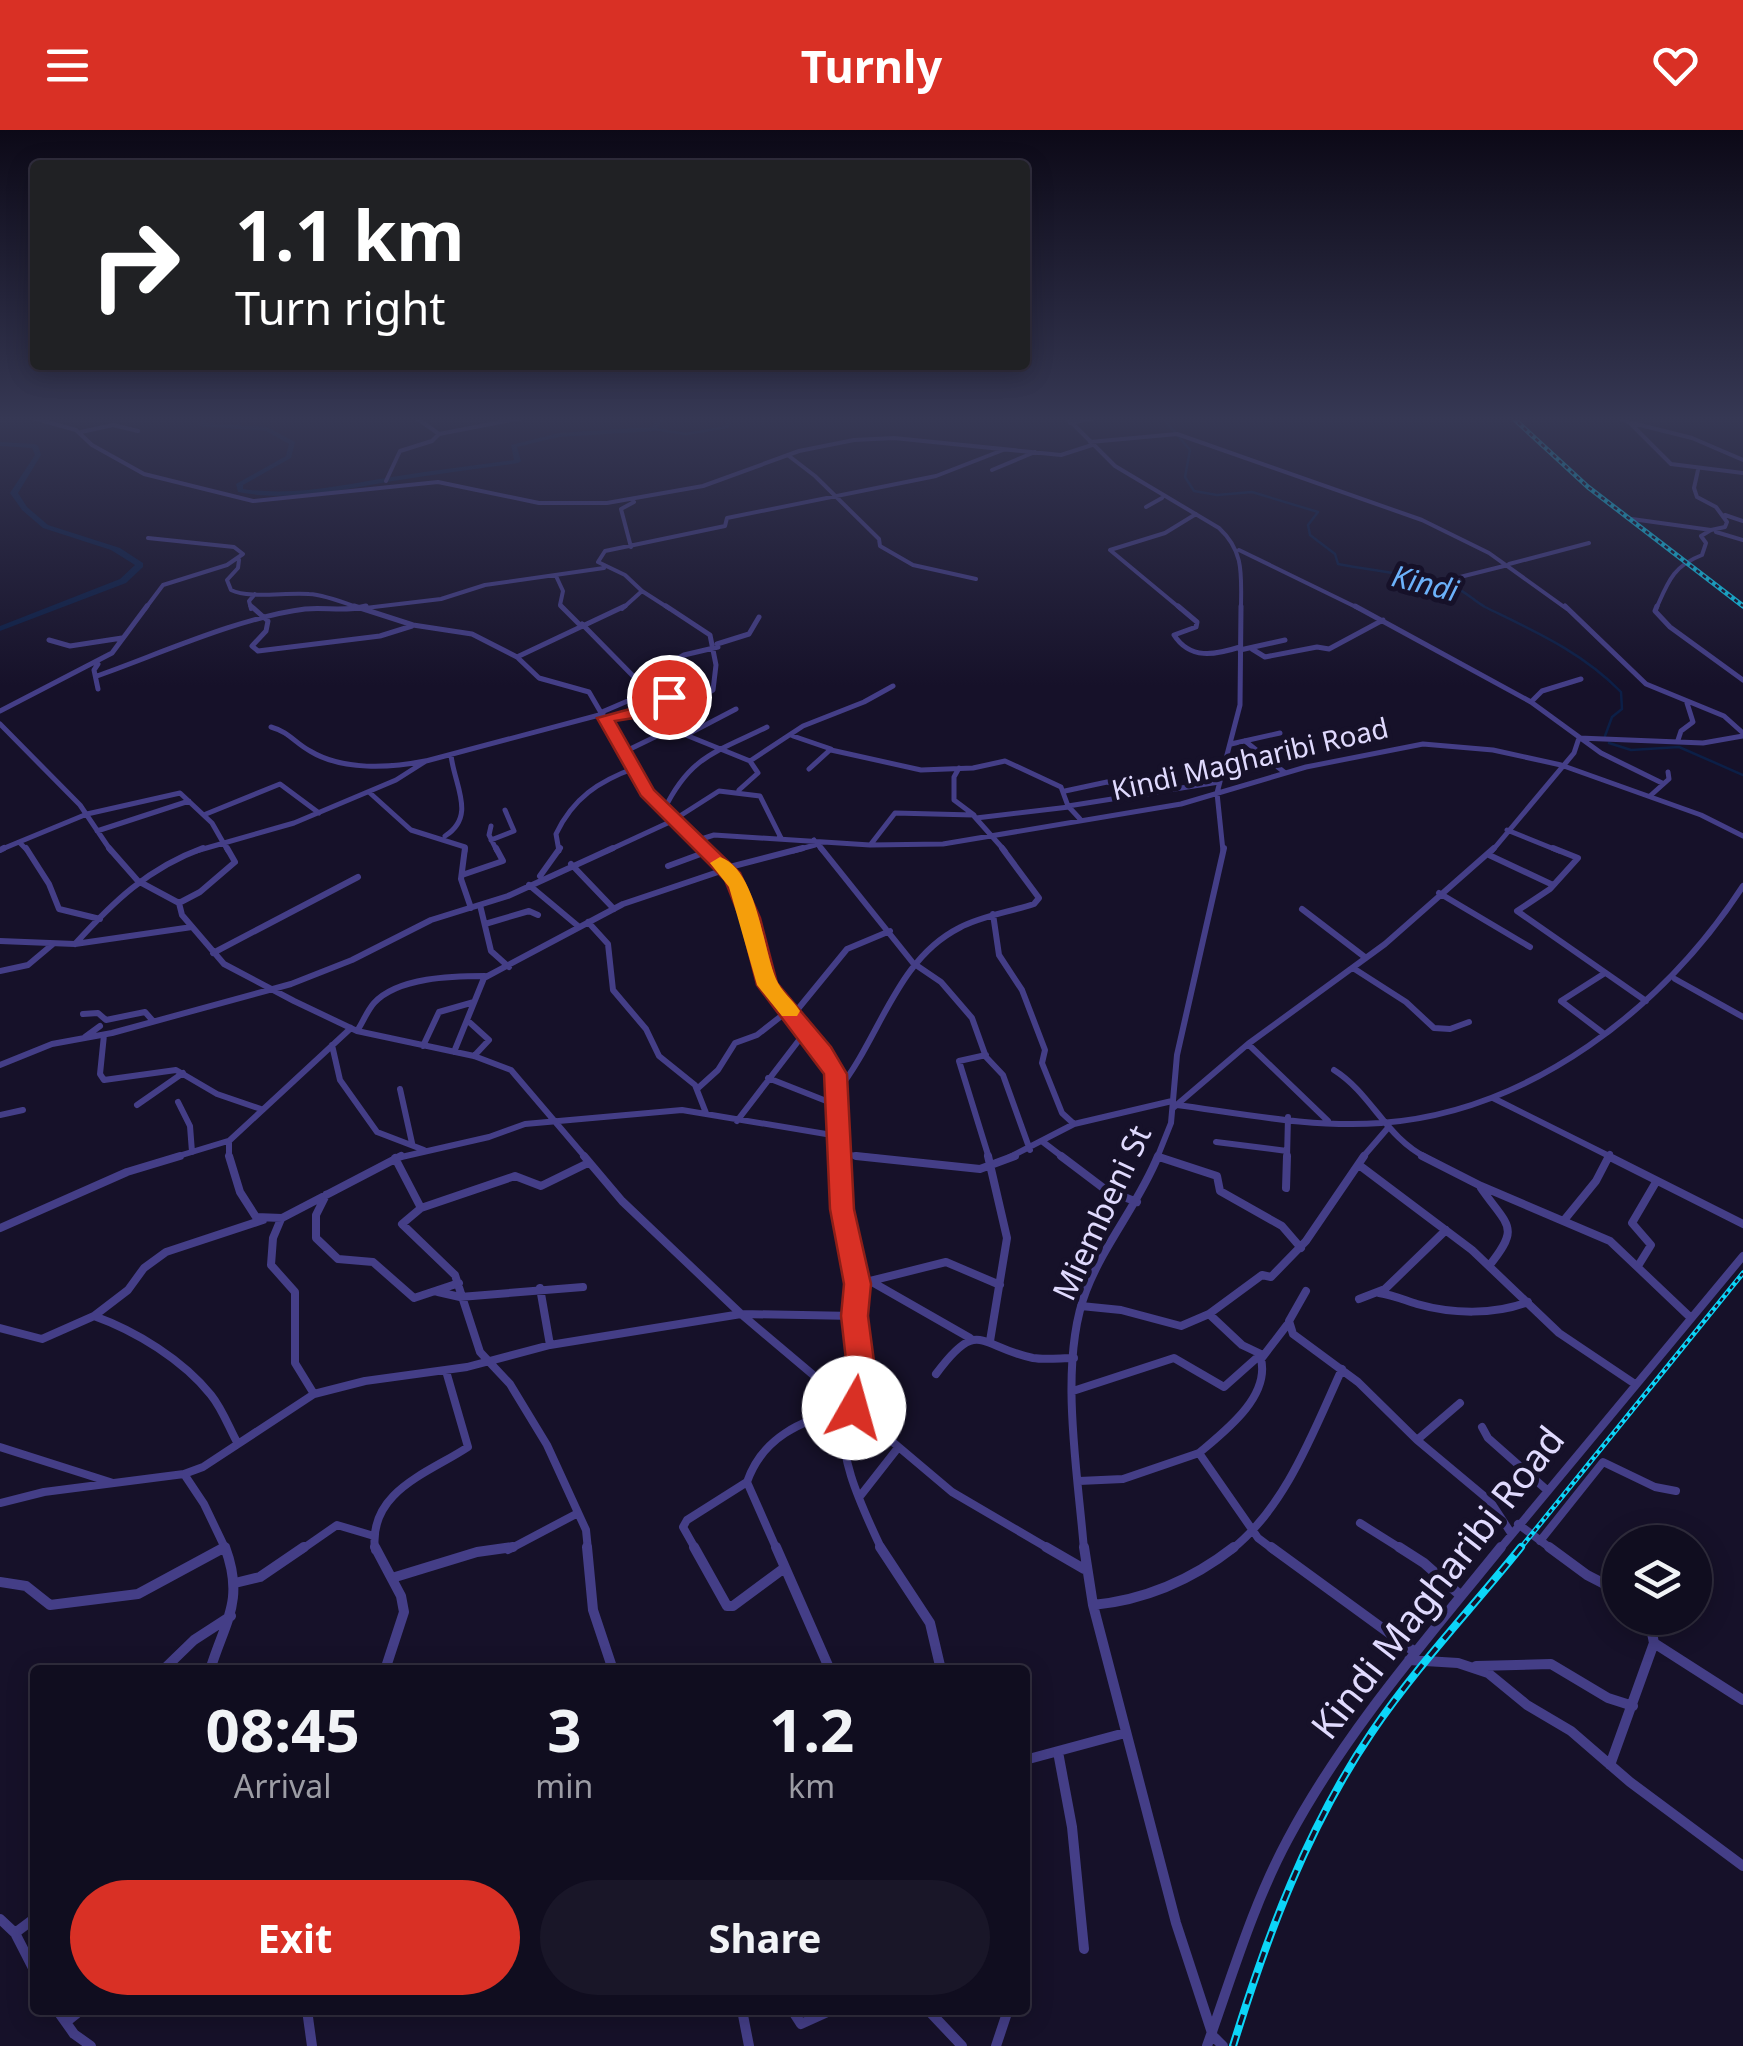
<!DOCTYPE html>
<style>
body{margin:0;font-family:"Noto Sans",sans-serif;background:#191628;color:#f1f3f6;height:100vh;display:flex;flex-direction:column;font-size:38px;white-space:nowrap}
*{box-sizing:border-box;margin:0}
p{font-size:32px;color:#9c9ca4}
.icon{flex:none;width:55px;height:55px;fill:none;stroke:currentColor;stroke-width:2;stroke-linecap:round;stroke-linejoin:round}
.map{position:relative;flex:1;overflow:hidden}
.drawer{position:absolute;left:30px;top:1535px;width:1000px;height:350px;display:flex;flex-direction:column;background:#100d1f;border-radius:10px;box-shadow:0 5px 25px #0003,0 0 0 2px #302d3d}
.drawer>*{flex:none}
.banner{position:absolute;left:30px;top:30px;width:1000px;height:210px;border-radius:10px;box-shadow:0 5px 25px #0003,0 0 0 2px #302d3d;background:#202124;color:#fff;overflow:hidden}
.fabs{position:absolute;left:1602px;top:1395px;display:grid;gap:20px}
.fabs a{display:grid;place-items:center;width:110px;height:110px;border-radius:50%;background:#100d1f;box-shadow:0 5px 25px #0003,0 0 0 2px #302d3d;font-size:50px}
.pin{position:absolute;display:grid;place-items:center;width:85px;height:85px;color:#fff;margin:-42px;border:5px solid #fff;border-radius:50%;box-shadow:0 2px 10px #0007}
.me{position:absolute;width:110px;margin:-55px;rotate:7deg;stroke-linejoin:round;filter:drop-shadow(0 0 8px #0008)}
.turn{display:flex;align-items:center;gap:35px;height:210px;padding:0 40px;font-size:45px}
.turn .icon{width:130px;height:130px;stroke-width:2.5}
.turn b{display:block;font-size:70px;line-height:85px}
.eta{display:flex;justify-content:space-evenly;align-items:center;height:170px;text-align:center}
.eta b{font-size:60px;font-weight:700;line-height:70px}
.action{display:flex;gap:20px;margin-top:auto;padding:20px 40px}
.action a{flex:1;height:115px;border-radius:60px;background:#d93025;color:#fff;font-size:40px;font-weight:700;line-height:115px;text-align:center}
.action a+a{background:#191628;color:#f1f3f6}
header{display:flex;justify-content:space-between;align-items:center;height:130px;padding:0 40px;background:#d93025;color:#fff;font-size:45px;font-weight:700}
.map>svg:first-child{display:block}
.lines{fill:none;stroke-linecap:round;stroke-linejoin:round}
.stream{stroke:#0c1f47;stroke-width:2.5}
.river{fill:#0c1f47;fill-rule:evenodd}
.street-far4{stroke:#443e87;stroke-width:4}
.street-far3{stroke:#443e87;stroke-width:5}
.street-far2{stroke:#443e87;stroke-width:6}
.street-far1{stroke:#443e87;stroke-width:8}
.street{stroke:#443e87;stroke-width:10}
.rail-far1-casing{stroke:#0cd5f8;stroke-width:5}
.rail-casing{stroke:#0cd5f8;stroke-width:8}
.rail-far1{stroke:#161129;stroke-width:2.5;stroke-dasharray:4;stroke-linecap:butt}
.rail{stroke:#161129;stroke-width:4;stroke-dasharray:11;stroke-linecap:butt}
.route{fill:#d93025;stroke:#8d1f18;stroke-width:2.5}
.slow{fill:#f59e0b}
.labels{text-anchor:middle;stroke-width:10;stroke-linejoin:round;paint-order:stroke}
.far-street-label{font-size:28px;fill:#e0dafe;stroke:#161129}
.far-water-label{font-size:30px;font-style:italic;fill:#6cb2fb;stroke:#161129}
.street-label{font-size:32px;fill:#e0dafe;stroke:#161129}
.near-street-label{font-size:38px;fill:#e0dafe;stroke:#161129}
</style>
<header><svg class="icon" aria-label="menu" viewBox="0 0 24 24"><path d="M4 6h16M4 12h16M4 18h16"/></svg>Turnly<svg class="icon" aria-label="heart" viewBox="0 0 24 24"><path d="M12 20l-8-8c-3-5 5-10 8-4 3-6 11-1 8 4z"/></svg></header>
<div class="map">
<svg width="1743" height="1916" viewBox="0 0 1743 1916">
<rect width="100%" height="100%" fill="#161129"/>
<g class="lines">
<path class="stream" d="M1162 287 1190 320 1185 347 1194 361 1217 365 1252 362 1318 382 1308 395 1310 405 1335 424 1338 434C1375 441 1416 445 1452 456 1464 460 1474 471 1485 477 1534 501 1582 522 1621 562L1622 579 1612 587 1605 606
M654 299 686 304 727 297 729 289 759 287
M1609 613 1631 620 1679 617 1743 645"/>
<path class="river" d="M203 287H209L205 293 267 297 295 312 291 328 243 355V359C296 367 346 354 398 346 437 340 475 335 514 330L511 315 559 303 652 297 659 287H666L654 301 559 307 517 317 521 331 518 333C476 339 435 344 393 351 341 360 291 372 238 362L236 354 286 326 289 314 266 301 199 296Z
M0 312 35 314 38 316 41 325 18 363 27 377 48 395 120 418 143 433V437L126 453 0 501V496L120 449 135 435 111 420 43 398 22 380 10 363 35 325 32 318 0 316Z"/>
<path class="street-far4" d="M29 287 76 300 92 315 144 344 253 371 438 352 539 373H607L703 356 799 321 854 310 894 308 1061 325 1092 315
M415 287 439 304 527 287
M1066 287 1115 336 1219 398C1245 422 1241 446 1241 479
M1618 287 1630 293 1671 334 1743 343
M1070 293 1099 287
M1632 293 1692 308 1743 330
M81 302 113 295 138 301
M1090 312 1177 304 1422 390 1489 423 1567 479
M789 326 815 346 879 409 880 416 913 435 976 449
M992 340 1035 322
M386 351 400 321 432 311 439 304
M1146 377 1162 368
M1725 385 1743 391
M1632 389 1711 400 1725 397 1727 392 1716 377 1697 367 1694 358 1698 340
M1716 402 1743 410
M631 417 621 379 634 372
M1239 420 1360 479
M239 430 238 438 227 450 231 460C249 469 286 462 309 464 326 465 345 473 362 479
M1509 434 1589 413
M556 446 563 461 560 475 564 479
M1448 450 1508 435
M642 461 670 479
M145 479 163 455 227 435 243 424 234 417 148 408
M251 479 249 471 255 464
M357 479 441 469 485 455 604 438
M622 479 642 461 625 445 598 432 605 421 725 396 727 388 936 346 1003 320
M1181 479 1110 420 1165 403 1196 384
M1656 479C1668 452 1673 436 1702 425L1706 413 1701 406 1711 400"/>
<path class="street-far3" d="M251 476 268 491 266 501 252 516 258 521 380 506 412 496
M354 476 413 495 472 504 517 527 539 548 589 562 647 662 706 721
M561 476 579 494
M1178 476 1197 492 1196 497 1174 505C1190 530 1215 525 1240 517
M1355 476 1531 572 1601 623 1662 653
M1565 476 1646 554 1724 586 1743 603
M1657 476 1655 481 1670 497 1743 550
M582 494 638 551 630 570 602 582
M49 510 70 516 122 508
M717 514 749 504 759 487
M1252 519 1265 527 1317 517 1329 519 1383 490
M1240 520 1285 510
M517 527 625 476
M98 534 94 540 98 559
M97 546C159 524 241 487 305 479 327 477 344 482 366 476
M638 551 684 525 718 517
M1531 572 1542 561 1581 549
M0 581 112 523 147 476
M635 583 677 563 684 552
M605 588 634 584 750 631 758 643 739 660
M0 594 80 675 111 721
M271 597C289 602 295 613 310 621 343 641 390 638 425 631
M690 603 736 579
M793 606 831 619 809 639
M1678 610 1681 601 1693 592 1687 573
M1245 611 1284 642
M1231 614 1280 603
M831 620 921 640 973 638 1005 631 1061 657 1068 676 1080 689
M626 621 661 604 680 578 713 560 716 535 710 505 666 476
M750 631 803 596 864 572 893 556
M959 638 954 647V670L974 685
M1065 661 1107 652 1149 664
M370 663 411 700 465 717V721
M1650 666 1669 649 1668 642
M1068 676 1219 652
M664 680C690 626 716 622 767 597
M206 684 280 654 319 683
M976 688 1069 677
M491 696 489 705 497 721
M1507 700 1559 721
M97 701 189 671
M445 706C477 686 454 655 451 625
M491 710 514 701 505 680
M814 710 823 721
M695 711 714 705 870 715 943 714 1181 674 1306 637 1423 614 1493 620 1561 635 1701 685 1743 706
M19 712 87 684 180 663 212 693 228 721
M871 714 895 683 973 685 1005 721
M0 720 19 712 28 721
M196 721 294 693 396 650 426 631 603 584
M559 721 556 704C573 668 599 651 635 638
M607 721 672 691 719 661 760 666 781 708
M793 721 815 715
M1223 721 1217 663 1240 575 1241 476
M1492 721 1574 623 1579 608 1703 613 1743 606"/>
<path class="street-far2" d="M26 718 49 754 59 779 100 789
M109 718 138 751 179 773 182 785 224 834 294 871 357 901 474 926 511 940 586 1028
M465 718 461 749 471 778
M704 718 734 748 750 788 767 855 823 922 836 944 840 1028
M821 718 913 833 941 852 972 888 986 927 1003 945 1030 1020
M1553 718 1578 728 1550 759 1517 781 1646 871
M0 720 4 718
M1489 725 1553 755
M571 734 614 779
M668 736 706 722
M726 738 803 718
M462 745 503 731 496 718
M540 746 560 718
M529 755 578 796
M1439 763 1530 817
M179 773 200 762 235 732 227 718
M480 775 491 821 509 837
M1302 779 1366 828
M993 784 999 825 1022 860 1045 920 1042 933 1062 983 1074 994
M588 792 608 814 613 860 646 899 659 926 695 955 706 983
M485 794 529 781 538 785
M0 811 75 814 192 797
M75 814C113 772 148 738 203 718
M213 823 358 747
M1353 838 1406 872 1434 898 1450 899 1469 892
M0 841 28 835 53 814
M1675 849 1743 887
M83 884 98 883 106 890 145 882 153 891
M793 885 847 819 890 801
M467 890 489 910 474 926
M357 901C363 892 367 881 374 873 398 847 453 846 485 846
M1603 903 1561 871 1605 843
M104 905 100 944 104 950 176 940 217 964 261 979
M85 907 100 896
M1248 914 1328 991
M332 915 340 950 377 1002 424 1020
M423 916 439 882 474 872
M454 922 484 848 623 774 727 739
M986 925 959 931 989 1028
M0 935 52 914 112 903 291 854 352 830 431 790 508 766 613 718
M1334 940C1372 964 1385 1007 1427 1028
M768 948 839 976
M400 959 412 1013
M697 959 718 940 735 913 757 905 789 880
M838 960C880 908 896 830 959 798 981 786 1010 782 1034 774L1039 768 1002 718
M1493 968 1613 1028
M178 972 190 996 192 1022
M137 975 183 943
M1177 975C1244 984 1313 998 1381 993 1530 982 1664 878 1743 756
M1173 978 1248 914 1385 814 1494 718
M0 985 23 980
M737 991 806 901
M1043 1012 1064 1028
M1216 1012 1287 1021
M839 1024 879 1028
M1159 1027 1163 1028
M172 1028 228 1011
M229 1028V1011L351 898
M397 1028 489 1007 525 994 682 980 838 1006
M1008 1028 1074 994 1172 971
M1157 1028 1171 993 1177 925 1224 718
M1287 1028 1288 987
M1362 1028 1387 999
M1608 1028 1610 1024"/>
<path class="street-far1" d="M229 1026 240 1062 256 1087 282 1088 401 1026
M584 1026 622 1071 741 1184 952 1362 1051 1420
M840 1026 842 1079 858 1154 855 1186 861 1239 855 1277
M856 1026 980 1039 1015 1026
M988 1026 1007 1108 990 1211
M1061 1026 1106 1060 1137 1072
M1422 1026 1481 1056 1610 1111 1691 1188
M1608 1026 1743 1094
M1159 1027 1217 1046 1220 1061 1282 1096 1301 1118
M395 1028 421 1078 402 1094 455 1145 480 1222 510 1254 547 1315 586 1400 588 1420
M1359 1035 1472 1120 1559 1203 1635 1254
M1286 1058 1287 1026
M1481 1058C1508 1097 1521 1096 1489 1136
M326 1065 316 1085V1108L338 1129 373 1132 414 1168 459 1153
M421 1078 515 1046 541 1056 588 1033
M281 1089 273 1108 271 1135 295 1162V1233L314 1264
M1565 1089 1596 1051 1609 1026
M0 1098 127 1042 180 1026
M1638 1136 1651 1115 1632 1093 1656 1052
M872 1152 970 1208
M858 1154 946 1132 1000 1155
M540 1158 550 1215
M1306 1161 1289 1191 1293 1204 1358 1252 1417 1310 1490 1371 1511 1403
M438 1162 460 1167 583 1157
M1379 1163C1393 1165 1404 1170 1417 1174 1452 1184 1494 1185 1528 1172
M1359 1169 1385 1159 1446 1100
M1081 1176 1121 1180 1181 1196 1209 1184 1262 1145 1271 1147 1306 1111 1364 1026
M1209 1184 1242 1215 1263 1225
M94 1186 128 1160 144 1138 166 1122 263 1090
M0 1198 42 1209 94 1186C136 1201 183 1230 211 1265 223 1280 229 1298 238 1314
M936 1244C979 1186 979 1217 1033 1228 1045 1230 1061 1228 1074 1228
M1073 1261 1174 1228 1224 1257 1260 1225
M845 1278C835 1324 863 1379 882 1420
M1482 1297 1488 1308 1548 1361
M1417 1310 1460 1273
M0 1317 113 1353
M1199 1323C1225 1301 1270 1267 1261 1229L1287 1195
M184 1344 204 1374 226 1420
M1079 1351 1123 1349 1199 1323 1258 1408 1274 1420
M861 1365 897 1319
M0 1373 44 1362 184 1344 203 1337 314 1264 365 1251 467 1237 550 1215 741 1184 855 1186
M1360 1393 1403 1420
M1518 1394 1553 1420
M1540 1411 1603 1332 1655 1357 1676 1361
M220 1420 225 1417
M301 1420 337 1395 374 1406
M375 1420C368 1361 429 1343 468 1317L446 1241
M508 1420 578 1383
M696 1420 683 1397 687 1390 747 1352
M777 1420 747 1352C762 1308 801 1290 844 1280
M1084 1420C1078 1343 1058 1234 1086 1161 1104 1114 1139 1073 1158 1026
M1231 1420C1286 1377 1314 1300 1342 1239
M1499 1420 1743 1126"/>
<path class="street" d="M375 1417 401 1466 404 1482 385 1540
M587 1417 593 1480 613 1540
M694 1417 727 1476H733L783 1439
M776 1417 830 1540
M880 1417 930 1493 941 1540
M1046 1417 1084 1439
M1084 1417 1093 1475 1176 1793 1213 1906 1223 1916
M1271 1417 1415 1522
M1399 1417 1424 1433 1460 1465
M1549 1417 1587 1445 1620 1462
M392 1448 477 1422 513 1417
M0 1452 26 1456 50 1475 138 1464 225 1417
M235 1453 260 1447 304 1417
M1093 1475C1145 1470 1193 1449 1234 1417
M1649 1488 1654 1513 1743 1570
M1409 1530 1458 1533 1488 1543 1527 1575 1571 1601 1630 1652 1743 1736
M1476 1536 1551 1534 1608 1568 1633 1576
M163 1540 194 1510 231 1486
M210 1540C225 1491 245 1471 225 1417
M1058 1622 1072 1697 1084 1819
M1025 1630 1125 1603
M1610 1635 1654 1513
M0 1789 15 1803 35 1842
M15 1803 35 1788
M57 1880 74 1904 91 1916
M307 1880 312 1916
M742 1880 749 1916
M792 1880 801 1894 832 1880
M928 1880 962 1916
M66 1892 81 1880
M996 1916 1008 1880
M1207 1916C1232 1846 1253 1774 1288 1709 1345 1602 1426 1510 1501 1417"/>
<g class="rail-far1-casing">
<path id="rail-far1" d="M1512 287 1588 357 1743 476
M1519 1420 1743 1143"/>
</g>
<g class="rail-casing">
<path id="rail" d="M1233 1916C1267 1806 1307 1698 1372 1602 1416 1537 1472 1478 1521 1417"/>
</g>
<use href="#rail-far1" class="rail-far1"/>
<use href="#rail" class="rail"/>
</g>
<linearGradient id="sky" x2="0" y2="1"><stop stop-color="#0c0917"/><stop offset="0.52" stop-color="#363854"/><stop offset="1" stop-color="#363854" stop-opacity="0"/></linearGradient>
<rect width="1743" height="556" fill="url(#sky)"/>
<path class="route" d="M669 562 677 567 675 570 640 587 615 591 654 660 740 743 760 788 777 853 831 917 847 944 854 1079 871 1154 868 1186 875 1239 864 1287 854 1291 844 1287 840 1278 847 1239 841 1186 844 1154 830 1079 824 944 757 855 740 788 725 750 641 666 597 588 630 579Z"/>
<path class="slow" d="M720 727C757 740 762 816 776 849 781 861 793 870 800 881L797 886H782L757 855 729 757 710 733Z"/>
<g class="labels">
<g class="far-street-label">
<text transform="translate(1250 629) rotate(-13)" y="10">Kindi Magharibi Road</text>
</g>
<g class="far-water-label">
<text transform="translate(1425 454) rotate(14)" y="10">Kindi</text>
</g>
<g class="street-label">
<text transform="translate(1102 1083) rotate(-65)" y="11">Miembeni St</text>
</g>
<g class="near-street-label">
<text transform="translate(1438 1453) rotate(-52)" y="13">Kindi Magharibi Road</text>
</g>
</g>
</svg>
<div class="fabs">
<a><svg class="icon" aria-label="layers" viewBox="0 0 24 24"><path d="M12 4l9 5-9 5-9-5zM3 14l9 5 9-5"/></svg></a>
</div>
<div class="pin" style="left:669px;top:567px;background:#d93025"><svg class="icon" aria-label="arrive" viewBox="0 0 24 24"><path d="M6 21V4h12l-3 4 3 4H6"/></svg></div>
<svg class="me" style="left:854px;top:1278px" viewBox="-20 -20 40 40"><circle r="19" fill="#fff"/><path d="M0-13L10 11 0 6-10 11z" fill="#d93025"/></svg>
<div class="banner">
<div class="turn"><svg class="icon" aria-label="right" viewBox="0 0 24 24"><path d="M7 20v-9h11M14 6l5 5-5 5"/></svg><div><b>1.1 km</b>Turn right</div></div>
</div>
<section class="drawer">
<div class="eta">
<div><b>08:45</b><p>Arrival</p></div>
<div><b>3</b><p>min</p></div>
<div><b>1.2</b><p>km</p></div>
</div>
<div class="action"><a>Exit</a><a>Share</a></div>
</section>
</div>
